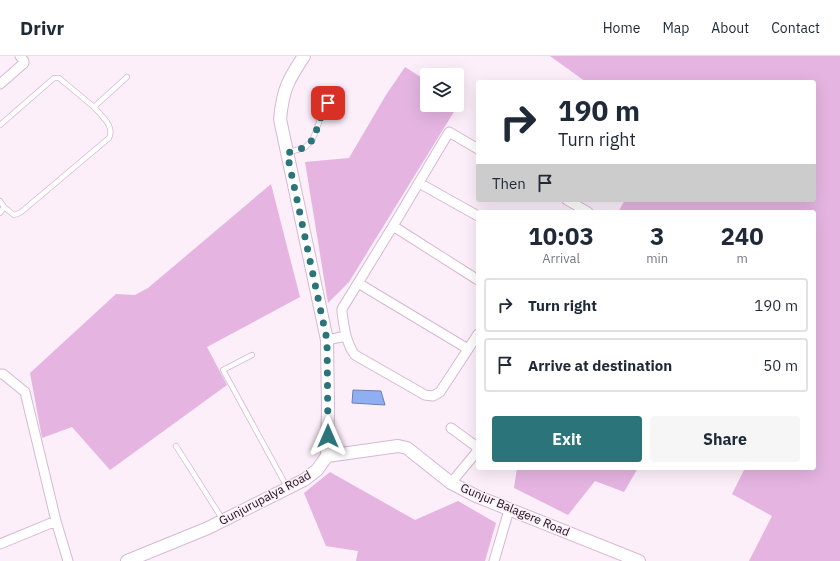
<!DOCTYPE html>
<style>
body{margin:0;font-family:"IBM Plex Sans",sans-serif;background:#f6f6f7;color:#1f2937;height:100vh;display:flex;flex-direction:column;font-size:15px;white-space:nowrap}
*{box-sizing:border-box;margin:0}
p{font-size:13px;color:#747a83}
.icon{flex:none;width:22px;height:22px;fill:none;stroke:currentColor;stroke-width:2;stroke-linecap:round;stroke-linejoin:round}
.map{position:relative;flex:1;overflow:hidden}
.sheet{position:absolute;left:476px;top:154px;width:340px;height:260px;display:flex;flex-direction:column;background:#fff;border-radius:4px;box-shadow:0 4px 16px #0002}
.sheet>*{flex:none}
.banner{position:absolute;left:476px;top:24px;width:340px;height:122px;border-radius:4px;box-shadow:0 4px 16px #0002;background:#fff;color:#1f2937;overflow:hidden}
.tools{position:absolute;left:420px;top:12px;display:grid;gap:8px}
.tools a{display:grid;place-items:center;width:44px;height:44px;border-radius:4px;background:#fff;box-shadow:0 4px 16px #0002;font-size:20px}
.pin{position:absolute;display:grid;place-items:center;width:34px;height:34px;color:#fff;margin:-17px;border-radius:8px;box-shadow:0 2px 6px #0006}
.me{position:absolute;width:44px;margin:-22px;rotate:0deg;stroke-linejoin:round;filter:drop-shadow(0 0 3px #0008)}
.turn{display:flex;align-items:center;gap:14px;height:84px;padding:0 16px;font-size:18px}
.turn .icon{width:52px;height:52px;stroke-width:2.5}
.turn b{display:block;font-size:28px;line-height:34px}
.then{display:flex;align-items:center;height:38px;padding:0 16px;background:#0003;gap:8px;font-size:15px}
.eta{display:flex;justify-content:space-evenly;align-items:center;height:68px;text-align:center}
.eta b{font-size:24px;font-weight:700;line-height:28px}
.action{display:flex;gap:8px;margin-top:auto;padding:8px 16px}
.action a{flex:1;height:46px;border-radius:4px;background:#2a747a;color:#fff;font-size:16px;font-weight:700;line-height:46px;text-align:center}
.action a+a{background:#f6f6f7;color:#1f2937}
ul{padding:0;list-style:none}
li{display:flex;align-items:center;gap:12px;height:54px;margin:0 8px 6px;padding:0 8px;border:2px solid #e0e1e3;border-radius:4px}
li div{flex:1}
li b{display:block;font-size:15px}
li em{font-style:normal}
header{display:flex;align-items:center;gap:24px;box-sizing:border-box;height:56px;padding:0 20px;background:#fff;border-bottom:1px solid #e0e1e3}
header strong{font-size:19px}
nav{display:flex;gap:22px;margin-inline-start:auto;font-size:14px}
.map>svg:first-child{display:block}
.green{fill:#e5b4e1}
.water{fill:#8faff2;stroke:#6c7fb1}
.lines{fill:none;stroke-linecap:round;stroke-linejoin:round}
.service-casing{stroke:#d6b8d3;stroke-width:6}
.minor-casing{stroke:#d6b8d3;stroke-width:11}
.tertiary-casing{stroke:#d6b8d3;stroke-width:14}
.service{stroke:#fff;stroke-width:4.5}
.minor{stroke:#fff;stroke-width:9}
.tertiary{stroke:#fff;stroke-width:12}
.route{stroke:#2a747a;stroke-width:7;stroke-dasharray:0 12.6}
.labels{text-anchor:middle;stroke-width:3;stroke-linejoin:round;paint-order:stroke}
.street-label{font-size:12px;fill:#1a1019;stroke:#fceffa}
</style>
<header>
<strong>Drivr</strong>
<nav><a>Home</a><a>Map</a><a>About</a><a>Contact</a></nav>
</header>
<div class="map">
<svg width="840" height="505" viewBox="0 0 840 505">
<rect width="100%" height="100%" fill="#fceffa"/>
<path class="green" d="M550 0H840V505H749L772 460 732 438 745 412H814V156H618L625 144H814V26H586Z
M405 11 427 25V49H457V44L460 46 349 226 328 247 305 106 349 102 386 39Z
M271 128 300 241 207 291 227 329 110 414 72 371 42 382 30 317 116 238 135 239 148 232Z
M517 412H638L624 436 595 425 568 459 514 432Z
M330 416 415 464 458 445 496 467 485 505H356L358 495 326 490 304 437Z"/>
<path class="water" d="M353 334 381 335 385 349 352 347Z"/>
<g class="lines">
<g class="service-casing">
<path id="service" d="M0 69 54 22H59L94 51 127 21
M289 96 304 92 312 85 324 53 332 42
M0 145 4 151 0 157
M4 151 14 159 20 157 109 82C115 70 102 61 94 51
M252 299 223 314 287 431
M176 390 223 464"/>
</g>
<g class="minor-casing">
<path id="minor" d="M0 28 24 7V5L20 0
M478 93 449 76 393 170 342 253V256C344 271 346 287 355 299L425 339 433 340 440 336 478 278
M419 127 478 160
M567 144 588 156
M393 170 478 224
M358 227 468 293
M327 284 346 280
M0 318H3L25 336 56 465 68 505
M451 427 475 398 478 393 477 391 451 372
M0 488 56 465
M494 505 509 454"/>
</g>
<g class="tertiary-casing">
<path id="tertiary" d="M327 400 398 390 407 392 451 427 476 440 639 505
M127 505 208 472 304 424 317 414 327 400 328 350 327 284 280 63C283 33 288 24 304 0"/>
</g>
<use href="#service" class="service"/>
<use href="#minor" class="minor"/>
<use href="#tertiary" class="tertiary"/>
</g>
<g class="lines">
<path class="route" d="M328 380 327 284 287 97C312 91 312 87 320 64 322 58 324 52 328 47"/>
</g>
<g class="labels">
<g class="street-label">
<text transform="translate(265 442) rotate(-28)" y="4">Gunjurupalya Road</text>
<text transform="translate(515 454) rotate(23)" y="4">Gunjur Balagere Road</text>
</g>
</g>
</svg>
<div class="tools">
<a><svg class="icon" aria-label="layers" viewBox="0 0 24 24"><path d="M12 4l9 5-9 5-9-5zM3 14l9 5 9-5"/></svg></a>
</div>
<div class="pin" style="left:328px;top:47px;background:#d93025"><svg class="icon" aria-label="arrive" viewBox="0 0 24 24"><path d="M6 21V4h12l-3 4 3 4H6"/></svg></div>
<svg class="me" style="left:328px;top:380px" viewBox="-20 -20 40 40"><path d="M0-17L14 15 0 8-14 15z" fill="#2a747a" stroke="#fff" stroke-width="4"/></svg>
<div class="banner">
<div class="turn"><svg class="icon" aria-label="right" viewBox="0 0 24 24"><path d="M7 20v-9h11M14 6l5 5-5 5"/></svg><div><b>190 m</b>Turn right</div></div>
<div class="then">Then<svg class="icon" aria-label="arrive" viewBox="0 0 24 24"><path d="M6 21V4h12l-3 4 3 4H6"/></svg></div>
</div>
<section class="sheet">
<div class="eta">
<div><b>10:03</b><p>Arrival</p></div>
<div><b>3</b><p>min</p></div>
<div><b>240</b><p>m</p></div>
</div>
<ul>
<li><svg class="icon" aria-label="right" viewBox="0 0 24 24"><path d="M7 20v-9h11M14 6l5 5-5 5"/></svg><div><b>Turn right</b></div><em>190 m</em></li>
<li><svg class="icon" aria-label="arrive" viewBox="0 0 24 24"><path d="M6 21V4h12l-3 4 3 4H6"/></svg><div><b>Arrive at destination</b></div><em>50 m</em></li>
</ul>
<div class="action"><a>Exit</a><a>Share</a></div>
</section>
</div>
